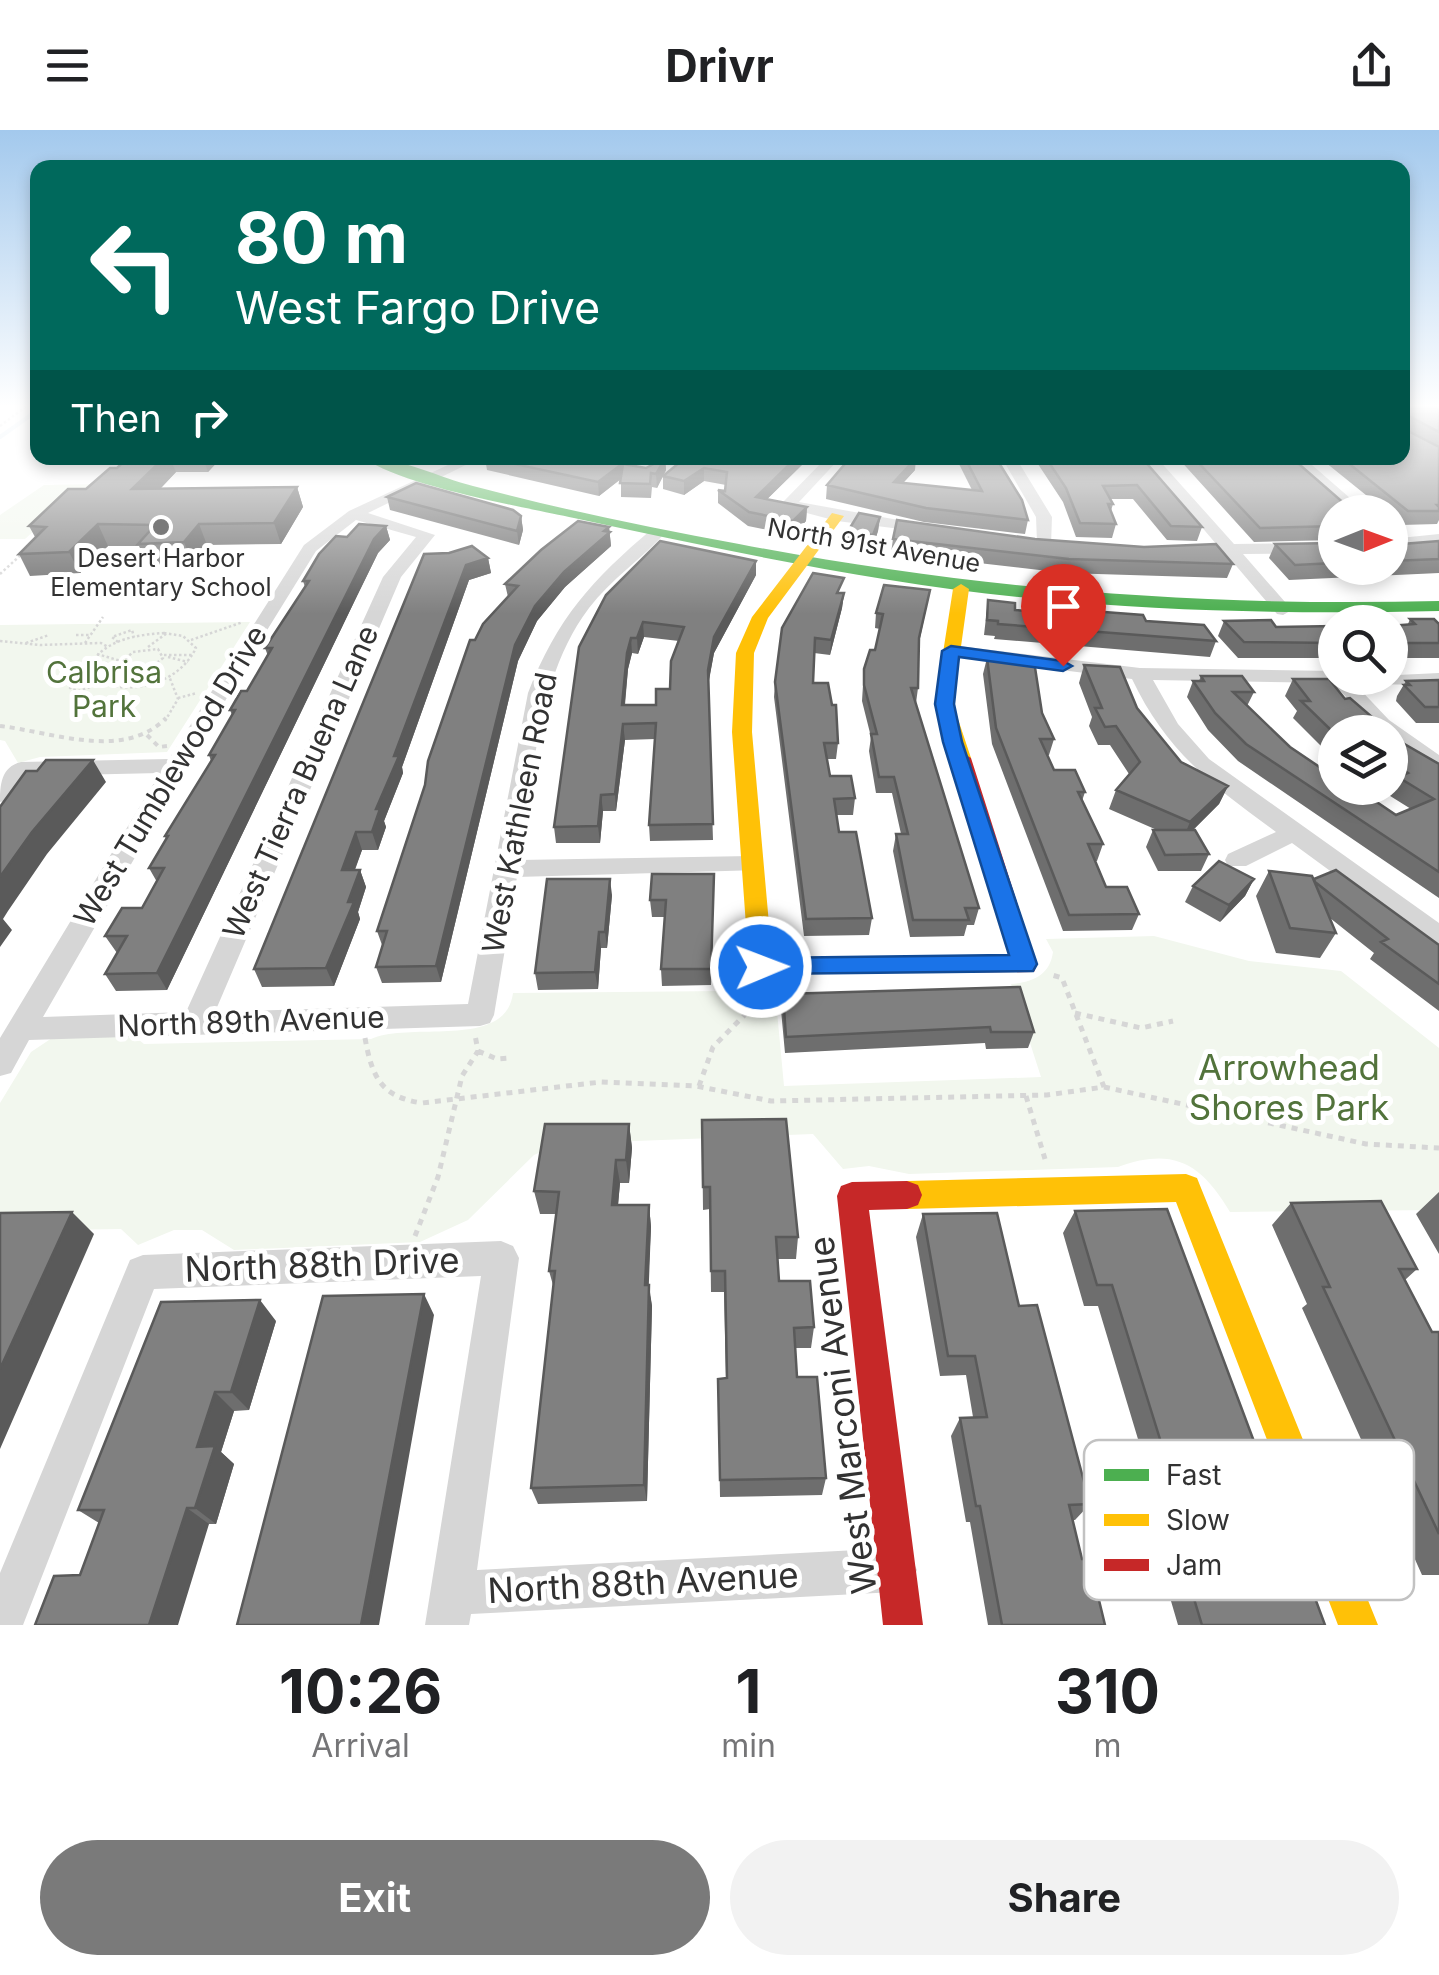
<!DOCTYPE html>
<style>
body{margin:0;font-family:Inter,sans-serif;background:#f2f2f2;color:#202124;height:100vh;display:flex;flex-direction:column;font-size:38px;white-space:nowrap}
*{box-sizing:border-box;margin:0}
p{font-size:32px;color:#757577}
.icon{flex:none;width:55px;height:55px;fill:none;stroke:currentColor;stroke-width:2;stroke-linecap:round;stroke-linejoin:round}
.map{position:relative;height:1495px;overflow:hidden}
.drawer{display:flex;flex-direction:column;background:#fff;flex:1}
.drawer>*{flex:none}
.guide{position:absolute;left:30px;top:30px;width:1380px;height:305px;border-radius:20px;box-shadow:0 5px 15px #0003;background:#00695c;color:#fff;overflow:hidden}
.needle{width:65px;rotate:89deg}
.buttons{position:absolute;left:1318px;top:365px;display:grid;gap:20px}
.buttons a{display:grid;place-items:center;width:90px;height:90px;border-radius:50%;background:#fff;box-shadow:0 5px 15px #0003;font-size:50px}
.pin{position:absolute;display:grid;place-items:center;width:85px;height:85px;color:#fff;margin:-102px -42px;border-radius:50% 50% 50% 0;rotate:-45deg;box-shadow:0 0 10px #0007}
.pin .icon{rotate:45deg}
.me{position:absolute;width:110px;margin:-55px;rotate:89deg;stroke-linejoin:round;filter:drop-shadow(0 0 8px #0008)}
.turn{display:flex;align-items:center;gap:35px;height:210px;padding:0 40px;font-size:45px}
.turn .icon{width:130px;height:130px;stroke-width:2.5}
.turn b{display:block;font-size:70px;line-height:85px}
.then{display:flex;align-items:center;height:95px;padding:0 40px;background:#0003;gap:20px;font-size:38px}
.eta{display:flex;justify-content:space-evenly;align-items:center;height:170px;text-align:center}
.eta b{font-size:60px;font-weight:700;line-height:70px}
.primary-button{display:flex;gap:20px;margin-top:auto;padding:20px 40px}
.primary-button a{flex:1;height:115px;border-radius:60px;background:#7a7a7a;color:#fff;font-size:40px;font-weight:700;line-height:115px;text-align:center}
.primary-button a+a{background:#f2f2f2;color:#202124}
header{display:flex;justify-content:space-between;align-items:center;height:130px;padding:0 40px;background:#fff;font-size:45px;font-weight:700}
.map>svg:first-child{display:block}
.green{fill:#f2f7ee}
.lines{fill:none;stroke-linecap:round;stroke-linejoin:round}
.stream{stroke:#dbe9f4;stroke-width:4}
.path-far2{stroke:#d6d6d6;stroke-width:2.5;stroke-dasharray:2.5 2.5;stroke-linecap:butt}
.path-far1{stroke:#d6d6d6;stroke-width:4;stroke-dasharray:5 5;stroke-linecap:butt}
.path{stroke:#d6d6d6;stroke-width:5;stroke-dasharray:6 6;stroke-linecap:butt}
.street{fill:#d6d6d6;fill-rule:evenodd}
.fast{fill:#4caf50;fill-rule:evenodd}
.slow{fill:#ffc107;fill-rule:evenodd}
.jam{fill:#c62828;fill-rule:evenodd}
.wall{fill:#6e6e6e;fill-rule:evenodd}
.shaded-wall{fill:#5a5a5a}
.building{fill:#808080;stroke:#5a5a5a;stroke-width:2.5;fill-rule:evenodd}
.route{fill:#1a73e8;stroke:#114b97;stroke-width:2.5}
.poi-dot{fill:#7a7a7a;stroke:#fff;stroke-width:4}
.labels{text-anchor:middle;stroke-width:10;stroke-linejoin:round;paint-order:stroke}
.far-street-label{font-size:25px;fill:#323232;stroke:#fff}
.far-poi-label{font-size:25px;fill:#323232;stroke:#fff}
.park-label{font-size:30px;fill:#52733b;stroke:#fff}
.street-label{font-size:30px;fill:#323232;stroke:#fff}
.near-park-label{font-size:35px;fill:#52733b;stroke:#fff}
.near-street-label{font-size:35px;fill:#323232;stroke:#fff}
.key{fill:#fff;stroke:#c2c2c2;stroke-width:2.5}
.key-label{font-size:28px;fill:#323232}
</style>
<header><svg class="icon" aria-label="menu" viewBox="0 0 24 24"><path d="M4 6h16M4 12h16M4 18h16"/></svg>Drivr<svg class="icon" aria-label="share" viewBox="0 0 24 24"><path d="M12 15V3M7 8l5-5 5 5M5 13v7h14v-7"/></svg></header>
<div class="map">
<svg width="1439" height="1495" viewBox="0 0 1439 1495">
<rect width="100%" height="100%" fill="#fff"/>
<path class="green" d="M113 354 66 372 25 409H0V385L44 355Z
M250 492 167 622 40 627 18 633 5 611 0 610V495Z
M1154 806 1249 831 1341 841 1439 918V1080L1230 1082C1201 1033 1173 1017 1118 1037L909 1044 869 1036 843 1039 813 1004 559 1014 534 1025 468 1090 420 1112 234 1120 202 1100H174L138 1115 121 1099 0 1101V973L31 922 52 908 133 905 144 914 371 909C412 891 506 920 513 863L725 861 751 850 775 860 784 956 1041 947 1011 854C1033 852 1050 845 1053 822L1046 809Z"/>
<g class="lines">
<path class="stream" d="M0 307 38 280"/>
<path class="path-far2" d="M0 296 28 275
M0 444 23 423
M164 503 183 506 196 518C177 557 122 569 87 545 96 511 133 505 164 503Z
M76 505H89
M191 510 243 492
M0 511 41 515 101 513 108 517
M118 512 112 507 132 500 134 507
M26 513 49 505
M85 513 103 487
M148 517 167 503
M158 519 163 528C150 539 135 544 120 534L133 522Z
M97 524 121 531
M164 525H194
M168 527 188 532
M90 533H121
M89 548 70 558 79 561 99 554
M115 555 136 541
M129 556 140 539
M178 568 197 563
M165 591 178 569 169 546"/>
<path class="path-far1" d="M0 596C52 602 124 631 166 588
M147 605 159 617 167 616"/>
<path class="path" d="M1075 883 1141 898 1173 891
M365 908C372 947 381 967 422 973L601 952 696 956 771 971 1047 965 1104 957 1062 848 1052 845
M478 921 497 929 511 928
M699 956 713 917 767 862
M1104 957 1366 1014 1439 1018
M1026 966 1045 1029
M415 1106 438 1047 462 946 478 921 475 905"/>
<path class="street" d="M463 328H480L368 383 435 405 401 447 215 882 468 874 528 563C557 488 592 450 652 399L666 402C642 429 611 449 589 478 536 548 534 647 520 730L751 726 760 728 763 734 760 740 517 747 494 885 490 893 480 896 29 910 11 943 0 946V908L160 643 27 646 8 670 0 672C0 655 1 637 21 632L169 629 304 415 349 381ZM356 390 416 407 383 447 186 882 43 887 251 526 316 421Z
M826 328H840L799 372 926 395 934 400 932 403 837 391 784 377V371Z
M1002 328H1016L1052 387 1051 415 1037 412 1036 387Z
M1143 328H1157L1234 414 1335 413V423L1243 424 1292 480 1283 485 1277 484 1226 424 1184 423V417L1217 415Z
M1289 328H1304L1366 382H1350Z
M1439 404V414L1390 419V409Z
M951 515 1140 538 1335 541V548L1439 543V555L1355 554 1389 590 1439 625V642L1390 610V602L1375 598 1333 553 1153 550 1178 594 1209 629 1439 793V817L1430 814 1292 713 1246 736H1228L1225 730 1228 724 1276 702C1213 656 1166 621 1132 549L944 525 941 521Z
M501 1111 513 1116 519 1128 477 1440 895 1418 910 1425 917 1440 910 1455 895 1462 471 1484 469 1495H425L481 1146 154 1159 23 1495H0V1443L130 1130 143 1125Z"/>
<path class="fast" d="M364 328C398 326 439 348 473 356 560 379 650 398 739 414 971 459 1203 477 1439 471V481C1305 484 1171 482 1037 469 881 454 727 421 574 388 523 377 403 356 364 328Z"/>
<path class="slow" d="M832 383 844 386 768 488 754 523 752 602 772 828 785 830 788 837 785 844H752L749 837 732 602 736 523 752 487Z
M961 454 969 459 953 574 971 628 961 634 951 628 935 574 953 459Z
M1186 1044 1197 1048 1201 1058 1378 1495H1338L1176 1072 907 1079 896 1075 892 1065 896 1055 907 1051Z"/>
<path class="jam" d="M961 622 971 628 1037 835 1034 842 767 844 764 837 767 830 776 828 1010 826 951 628Z
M907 1051 918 1055 922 1065 918 1075 907 1079 869 1080 923 1495H883L837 1066 841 1056 852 1052Z"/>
</g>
<path class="wall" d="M1402 275H1439V390L1437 394 1401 395 1390 385V382H1387L1320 328H1402Z
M128 328H221L208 342H176L161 358 297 357 303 377 281 414 207 415 193 434 148 435 139 416H108L80 443 30 446 19 424 35 407 29 396 86 359 117 338Z
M485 328H592V330L646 338 665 328 666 340 663 346 685 328H809L767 369 807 377 806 391 793 405 748 396 718 373V360L725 361 726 355 704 351 684 365 663 359V346L657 358 652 357 651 368 621 367V349L599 366 487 340Z
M611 328H660L642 335 611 330Z
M956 328H996L1028 390 1025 404 924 392 826 369 827 355 915 340 903 353 972 360Z
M1034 328H1142L1202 397 1197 411 1167 410 1133 369H1110L1113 374 1111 381 1116 394 1112 408 1076 407 1063 372Z
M1178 328H1292L1335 382V410L1254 412Z
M387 367 521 386 523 400 519 415 390 380Z
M880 387 878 401 872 419 847 415 848 401Z
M386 396 390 410 378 423 356 468 167 860 116 861 105 844 117 823 105 806 142 778 157 752 149 738 166 709 165 706 211 631 209 625 232 585 230 580 247 561 268 526 265 518 305 457 303 451 347 407Z
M609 397 611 416 565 457 537 491 518 531 441 852 382 853 376 837 382 815 377 801 475 510 508 467 505 454Z
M893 409H1035L1233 434 1227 448 1065 443 891 423Z
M1439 411V443L1289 450 1269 428 1275 414 1335 413V438H1390V415Z
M424 424 488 428 491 443 469 450 402 637 403 643 384 691 386 697 378 720H362L355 740H360L366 757 358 782 360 789 334 856 262 857 254 839Z
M756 431V445L714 523 708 554 713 710 650 711 649 695 655 609 625 610 616 681H603L600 713H556L554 697 579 517ZM644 507 679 511 670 559 656 575H625L628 539 632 523 638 524Z
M842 463H844L842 478 830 525 814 523 813 553 838 613 836 629H827L830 646 855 668 853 685H836L839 702 872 788 869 805 804 806 774 567 775 552Z
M988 470 1015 480 1052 484 1053 478 1146 491 1216 511 1210 527 994 509 995 506 984 505Z
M927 475 919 513 918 558 916 573 979 778 974 795H967L964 806 910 807 893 721 896 704H901L892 663H876L869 621 871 607 862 571 864 539 875 520 880 499 875 498 876 483Z
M1410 489 1439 494V528H1390V496L1408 494Z
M1224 491 1276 497 1335 496V528H1238L1218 506Z
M987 528 1042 583 1054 609 1049 625H1047L1054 640 1085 662 1082 671 1103 714 1097 731H1095L1106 757 1139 784 1132 800 1063 801 992 614 983 544Z
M1084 535 1137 578 1181 632 1228 656 1219 674 1193 700 1209 724 1201 741H1158L1146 717 1153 700H1157L1109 679 1116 660 1129 644 1110 615H1098L1089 596 1092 587 1079 553Z
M1201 546H1242L1254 562 1247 576 1290 617 1324 640 1335 636V658H1365L1362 662 1396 685 1411 679 1387 664 1392 656 1390 655V602H1335V630L1293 588 1297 581 1285 566 1293 549H1329L1345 569 1350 568 1401 612 1439 634V768L1238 631 1208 600 1187 567 1193 551H1199Z
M1439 550V593H1416L1396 571 1397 566 1406 551Z
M1269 741 1314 749 1439 815V881L1370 829 1374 823 1330 788 1336 803 1320 828 1276 823 1256 766Z
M714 744 711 855 662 856 661 839 665 787H652L650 770Z
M1254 749 1245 766 1220 792 1185 772 1193 756Z
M612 765 607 818H601L598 859 538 860 535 843Z
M783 864 1034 902 1028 918 986 919 985 913 785 923 781 880Z
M702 990 798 1107 796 1129H777L779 1151 814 1197 811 1218H795L797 1247 826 1348 822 1365 720 1367 718 1249 726 1248 724 1162H711L710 1079 703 1080Z
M629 994 632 1018 629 1053H620L618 1075H649L651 1097 648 1155 652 1176 647 1371 538 1374 531 1358 553 1155 549 1141 556 1084H540L534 1061Z
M1439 1062V1124L1416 1084Z
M1291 1073 1417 1139 1405 1150 1432 1202H1439V1445H1422L1302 1178 1307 1174 1272 1095Z
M1075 1081 1280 1381 1258 1397 1165 1399 1098 1176H1084L1063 1103Z
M923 1084 1019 1176 1090 1374 1075 1390H1072L1082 1429 1105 1495H988L970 1392H966L951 1306 960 1288 973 1287 966 1245 940 1246 916 1107Z
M276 1191 249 1280 234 1281 221 1322 234 1334 216 1394H209L80 1445 99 1393 78 1380Z
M1178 1416 1325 1495H1178L1159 1430Z"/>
<path class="shaded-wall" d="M164 328H170L176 342 141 379 132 359Z
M203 328H221L208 342Z
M642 328H660L642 335Z
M665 328 666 340 657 358 656 344Z
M796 328H809L755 381 756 367Z
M916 328 915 340 892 365 894 352Z
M622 334 623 347 599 366 598 352Z
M704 338V351L684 365V351Z
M297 357 303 377 281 414 274 393Z
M807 377 806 391 793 405V391Z
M521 386 523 400 519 415 517 401Z
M880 387 878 401 872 419 873 405Z
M98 394 108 416 80 443 69 422Z
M199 394 207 415 193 434 184 412Z
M386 396 390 410 378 423 356 468 167 860 157 843 374 409Z
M609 397 611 416 565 457 537 491 518 531 441 852 436 836 515 515 535 476 564 442Z
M488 428 491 443 469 450 402 637 403 643 384 691 386 697 378 720 372 702 376 679 394 626 466 435Z
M756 431V445L714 523 708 556V540L714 507Z
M844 463 842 478 830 525 831 510Z
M643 492 644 507 638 524 637 508Z
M631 508 632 523 628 539 623 591 622 575 627 523Z
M623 594 625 610 616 681 615 664Z
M93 630 106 652 47 724 8 781 3 789 12 800 0 817V747L32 702Z
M1228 656 1219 674 1182 711 1190 692Z
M601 665 603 681 600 713 598 696Z
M356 702 362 720 348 757 342 740Z
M360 740 366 757 358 782 360 789 334 856 326 838Z
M610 749 612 765 607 818 605 802Z
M1254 749 1245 766 1220 792 1229 775Z
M599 802 601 818 598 859 595 842Z
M629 994 632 1018 629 1053 626 1030Z
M616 1030 620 1053 616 1097 612 1075Z
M649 1075 651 1097 648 1176 645 1155Z
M72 1082 94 1104 0 1319V1239Z
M649 1155 652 1176 647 1371 644 1355Z
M424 1164 434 1185 379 1495H361Z
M260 1170 276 1191 249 1280 231 1262Z
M215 1262 234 1281 221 1322 234 1334 216 1394 195 1378 197 1317Z
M187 1378 209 1394 178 1495H149Z"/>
<path class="building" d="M1402 275H1439V302L1405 284 1406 300 1439 317V375H1437L1439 377V381H1408L1342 328H1402Z
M128 328H164L132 359 297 357 274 393 199 394 184 412 138 414 155 395 98 394 69 422 19 424 46 397 29 396 68 359H86L110 338H117Z
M487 328H592L590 332 595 328 622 334 598 352Z
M665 328 656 344 651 343 650 354 620 353 623 334 646 338Z
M685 328H796L756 367 807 377 793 391 749 382 718 360 725 361 727 342 704 338 684 351 663 346Z
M850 328H916L894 352 982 361 965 328H996L1022 370 1028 390 926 378 827 355Z
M1046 328H1142L1202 397 1171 396 1137 355 1103 356 1113 374H1108L1116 394 1080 393 1066 358Z
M1194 328H1292L1354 382H1335V396L1260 398Z
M416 353 513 380 521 386 517 401 387 367Z
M859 383 880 387 873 405 848 401Z
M897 390 1035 409 1144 417 1216 414 1233 434 1069 429 893 409Z
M578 391 609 397 604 401 610 402 564 442 535 476 515 515 436 836 376 837 387 801H377L425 655 428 631 470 510H475L483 494 518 456 505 454 541 420Z
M359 394 386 396 374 409 157 843 105 844 127 806H105L122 778H142L164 738H149L168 706H165L215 625H209L235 580H230L241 561H247L272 518H265L309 451H303L319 424 336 406 347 407Z
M660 411 756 431 714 507 708 540 713 694 649 695 656 593 623 594 615 664 601 665 598 696 554 697 579 517 606 465ZM643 492 684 497 671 531 670 559H656V575H622L627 523 631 508H637Z
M1439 411V429L1390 431V415Z
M1335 413V433L1295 435 1275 414Z
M472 416 488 428 466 435 394 626H399L376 679H380L372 702H356L342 740H360L348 772H354L326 838 254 839 424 424 449 423Z
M813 443 844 448 837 463H844L831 510 815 508 813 553H828L832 575H836L838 613H824L830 646H851L855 668 834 669 839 702H856L872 788 806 789 775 552 782 498Z
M884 455 930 460 919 508 918 558H911L979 778H965L969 790H913L896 704H908L894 647H879L871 604H877L864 555V539L870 520H875L883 484 876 483Z
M988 470 1015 473V480L1054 484 1053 478 1143 485 1146 491 1204 495 1216 511 998 494V491L987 490Z
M1410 489H1434L1439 494V513H1390V496L1415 494Z
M1271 490 1276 497 1335 496V513L1244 512 1224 491Z
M987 528 1034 531 1042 583 1054 609H1040L1054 640H1075L1085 662H1078L1103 714H1088L1106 757H1127L1139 784 1069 785 996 598Z
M1084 535 1120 537 1137 578 1181 632 1228 656 1190 692 1116 660 1140 632 1116 596 1105 597 1095 578H1102Z
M1201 546H1242L1254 562H1233L1290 617 1324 640 1335 636V658H1356L1396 685 1434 669 1398 647 1408 643 1390 630V602H1335V604L1301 571H1310L1293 549H1329L1345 569 1350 568 1401 612 1439 634V742L1246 614 1215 583 1193 551H1204Z
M1439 550V577H1425L1404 555H1410L1406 551Z
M46 630H93L32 702 0 747V677L26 641H37Z
M1153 700H1195L1209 724 1165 725Z
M1219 731 1254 749 1229 775 1193 756Z
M1336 740 1439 815V854L1381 812 1388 809 1315 752 1314 749Z
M1269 741 1312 746 1336 803 1290 798Z
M652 744H714L711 839H661L666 770H650Z
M547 749H610L605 802H599L595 842 535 843Z
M1020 857 1034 902H991L990 897 786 907 783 864Z
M786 989 798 1107H776L779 1151H810L814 1197 794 1198 797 1247H817L826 1348 720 1350 718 1249 727 1248 725 1141H711L710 1057H703L702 990Z
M545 994H629L626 1030H616L612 1075H649L645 1155H649L644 1355 531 1358 555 1141H549L559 1062 534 1061Z
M1381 1071 1417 1139H1399L1432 1202H1439V1404L1323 1157H1330L1291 1073Z
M1167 1079 1280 1381 1183 1383 1112 1155H1097L1075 1081Z
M72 1082 0 1239V1083Z
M997 1083 1019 1176 1037 1175 1090 1374 1069 1375 1082 1429H1089L1105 1495H1002L980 1376H976L960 1288 987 1287 975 1226H948L923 1084Z
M424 1164 361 1495H237L323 1166Z
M260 1170 231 1262H215L197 1317 215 1316 195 1378H187L149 1495H35L54 1446 80 1445 104 1380H78L161 1172Z
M1295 1414 1325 1495H1202L1178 1416Z"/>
<linearGradient id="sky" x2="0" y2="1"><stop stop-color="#a3c9ed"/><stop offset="0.57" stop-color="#fff"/><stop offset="1" stop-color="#fff" stop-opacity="0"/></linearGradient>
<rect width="1439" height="484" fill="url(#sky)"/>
<path class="route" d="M951 516 1063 531 1072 536 1063 541 959 527 954 574 962 612 1037 834 1033 841 752 844 748 837 752 831 761 828 1009 825 943 612 935 574 942 521Z"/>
<circle class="poi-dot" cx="161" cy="397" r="10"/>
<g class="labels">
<g class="far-street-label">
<text transform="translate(874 415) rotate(10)" y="9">North 91st Avenue</text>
</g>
<g class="far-poi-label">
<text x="161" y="437">Desert Harbor<tspan x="161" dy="29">Elementary School</tspan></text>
</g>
<g class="park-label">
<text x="104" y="553">Calbrisa<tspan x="104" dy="34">Park</tspan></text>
</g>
<g class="street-label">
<text transform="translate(171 646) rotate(-59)" y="10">West Tumblewood Drive</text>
<text transform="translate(301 652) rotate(-66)" y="10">West Tierra Buena Lane</text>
<text transform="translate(520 683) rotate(-79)" y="10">West Kathleen Road</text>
<text transform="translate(251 892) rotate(-2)" y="10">North 89th Avenue</text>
</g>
<g class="near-park-label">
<text x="1289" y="950">Arrowhead<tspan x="1289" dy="40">Shores Park</tspan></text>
</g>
<g class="near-street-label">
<text transform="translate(322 1135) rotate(-2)" y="12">North 88th Drive</text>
<text transform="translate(843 1285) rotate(-97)" y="12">West Marconi Avenue</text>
<text transform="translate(643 1453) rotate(-3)" y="12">North 88th Avenue</text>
</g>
</g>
<rect x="1084" y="1310" width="330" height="160" rx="15" class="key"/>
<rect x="1104" y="1339" width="45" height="12" fill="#4caf50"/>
<rect x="1104" y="1384" width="45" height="12" fill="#ffc107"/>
<rect x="1104" y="1429" width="45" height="12" fill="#c62828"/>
<g class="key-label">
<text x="1166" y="1355">Fast</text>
<text x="1166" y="1400">Slow</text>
<text x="1166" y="1445">Jam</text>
</g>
</svg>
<div class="buttons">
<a><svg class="needle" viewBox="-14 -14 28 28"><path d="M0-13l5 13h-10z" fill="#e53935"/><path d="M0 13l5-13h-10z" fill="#757577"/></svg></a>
<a><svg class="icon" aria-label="search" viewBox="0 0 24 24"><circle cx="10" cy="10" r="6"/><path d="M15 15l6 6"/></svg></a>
<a><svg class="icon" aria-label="layers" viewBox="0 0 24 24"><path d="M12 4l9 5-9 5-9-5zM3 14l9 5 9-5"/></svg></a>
</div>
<div class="pin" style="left:1063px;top:536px;background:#d93025"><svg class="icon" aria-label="arrive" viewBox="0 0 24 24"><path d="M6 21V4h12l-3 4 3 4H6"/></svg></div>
<svg class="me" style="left:761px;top:837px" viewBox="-20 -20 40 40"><circle r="17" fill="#1a73e8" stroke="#fff" stroke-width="3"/><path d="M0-11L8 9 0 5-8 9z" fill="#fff"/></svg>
<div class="guide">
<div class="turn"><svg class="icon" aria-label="left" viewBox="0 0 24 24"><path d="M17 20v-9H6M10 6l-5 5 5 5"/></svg><div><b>80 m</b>West Fargo Drive</div></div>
<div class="then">Then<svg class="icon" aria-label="right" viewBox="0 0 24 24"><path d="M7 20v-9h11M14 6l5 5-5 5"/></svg></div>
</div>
</div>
<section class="drawer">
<div class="eta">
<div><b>10:26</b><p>Arrival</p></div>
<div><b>1</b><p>min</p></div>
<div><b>310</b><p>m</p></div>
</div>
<div class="primary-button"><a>Exit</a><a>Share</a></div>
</section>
